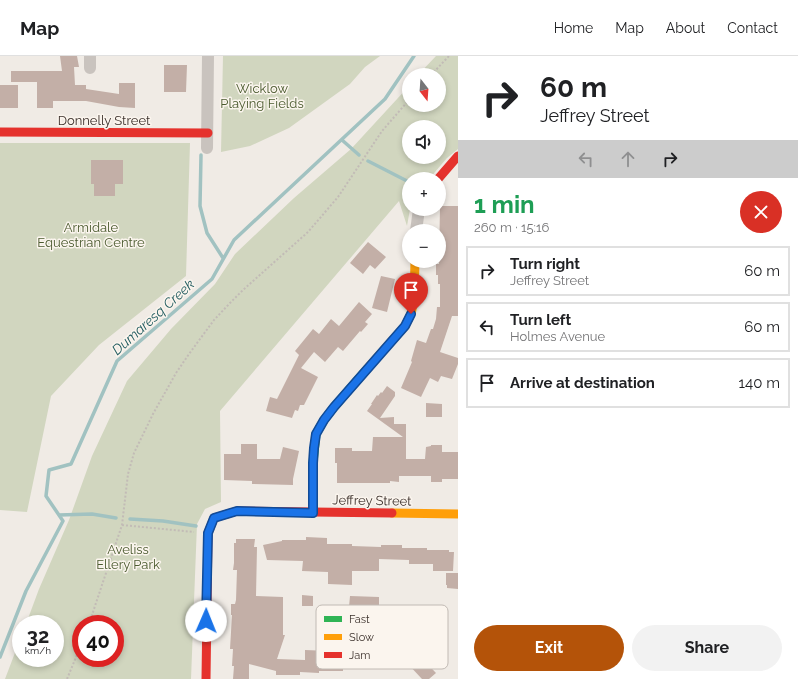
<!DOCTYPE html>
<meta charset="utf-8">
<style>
body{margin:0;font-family:Raleway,sans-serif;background:#f2f2f2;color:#202124;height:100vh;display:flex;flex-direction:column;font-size:15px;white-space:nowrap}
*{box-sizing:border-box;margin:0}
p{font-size:13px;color:#757577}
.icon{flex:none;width:22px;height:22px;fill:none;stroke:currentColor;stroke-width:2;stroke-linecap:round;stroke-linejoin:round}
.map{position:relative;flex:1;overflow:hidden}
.side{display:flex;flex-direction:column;background:#fff;width:340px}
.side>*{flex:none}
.banner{background:#fff;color:#202124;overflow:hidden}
.needle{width:26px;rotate:163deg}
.buttons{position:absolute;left:402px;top:12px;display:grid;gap:8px}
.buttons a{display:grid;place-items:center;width:44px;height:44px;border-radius:50%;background:#fff;box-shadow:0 2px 6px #0003;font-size:20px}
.speed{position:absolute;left:12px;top:559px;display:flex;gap:8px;font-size:20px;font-weight:700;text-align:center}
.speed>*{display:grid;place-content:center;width:52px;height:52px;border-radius:50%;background:#fff;box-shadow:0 2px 6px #0003;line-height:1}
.speed small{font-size:10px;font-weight:400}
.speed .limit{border:6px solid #d22;background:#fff;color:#111}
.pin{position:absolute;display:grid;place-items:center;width:34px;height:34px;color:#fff;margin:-41px -17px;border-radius:50% 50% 50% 0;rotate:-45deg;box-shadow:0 0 4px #0007}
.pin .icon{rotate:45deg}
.me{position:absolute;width:44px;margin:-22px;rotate:1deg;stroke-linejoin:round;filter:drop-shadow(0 0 3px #0008)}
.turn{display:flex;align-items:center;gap:14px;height:84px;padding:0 16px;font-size:18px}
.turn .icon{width:52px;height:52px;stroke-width:2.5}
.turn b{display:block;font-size:28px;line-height:34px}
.lanes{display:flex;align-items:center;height:38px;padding:0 16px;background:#0003;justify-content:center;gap:20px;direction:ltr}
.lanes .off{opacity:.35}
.round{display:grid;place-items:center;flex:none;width:42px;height:42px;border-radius:21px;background:#f2f2f2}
.overview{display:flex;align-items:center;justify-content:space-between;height:68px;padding:0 16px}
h1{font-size:24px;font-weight:700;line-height:30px;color:#1e9e55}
.button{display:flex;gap:8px;margin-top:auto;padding:8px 16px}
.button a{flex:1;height:46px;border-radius:24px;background:#b45309;color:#fff;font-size:16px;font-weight:700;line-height:46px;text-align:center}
.button a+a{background:#f2f2f2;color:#202124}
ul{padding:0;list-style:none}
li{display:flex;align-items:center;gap:12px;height:50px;margin:0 8px 6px;padding:0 8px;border:2px solid #e0e0e0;border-radius:0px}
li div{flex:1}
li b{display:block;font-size:15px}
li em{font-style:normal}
header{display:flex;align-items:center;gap:24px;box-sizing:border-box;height:56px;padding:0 20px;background:#fff;border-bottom:1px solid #e0e0e0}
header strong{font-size:19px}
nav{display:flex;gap:22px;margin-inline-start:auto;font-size:14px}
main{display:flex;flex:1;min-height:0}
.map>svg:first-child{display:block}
.green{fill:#d1d6bf;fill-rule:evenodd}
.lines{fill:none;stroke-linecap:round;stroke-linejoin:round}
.stream{stroke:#a1c2c1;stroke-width:3.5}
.building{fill:#c3afa7}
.path{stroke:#c2bbb6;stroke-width:2;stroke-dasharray:2 2;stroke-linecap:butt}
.street{stroke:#c9c3be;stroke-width:12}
.fast{stroke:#30b455;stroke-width:9}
.slow{stroke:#ff9f0a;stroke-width:9}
.jam{stroke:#e5322d;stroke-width:9}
.route-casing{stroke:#114b97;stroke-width:10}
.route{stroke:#1a73e8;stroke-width:7}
.labels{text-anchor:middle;stroke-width:3;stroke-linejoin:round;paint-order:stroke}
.park-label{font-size:13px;fill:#4a5a2e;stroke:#fbf5ee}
.street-label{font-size:13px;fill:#3b302b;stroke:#fbf5ee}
.water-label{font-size:14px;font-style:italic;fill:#1f5a5e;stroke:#fbf5ee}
.key{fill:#fbf5ee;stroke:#c1bab4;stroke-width:1}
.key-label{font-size:11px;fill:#3b302b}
</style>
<header>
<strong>Map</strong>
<nav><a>Home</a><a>Map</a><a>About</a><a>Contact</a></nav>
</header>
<main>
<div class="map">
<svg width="458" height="623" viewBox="0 0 458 623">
<rect width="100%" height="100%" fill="#f0ebe5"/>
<path class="green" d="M223 0H380L365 11 350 28 289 72 250 90 221 96Z
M436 0H458V93L447 102 429 123H409V153H410L407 170 399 145 220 355 221 446 205 453 197 468 191 623H5L21 581V602H55V568H26L39 533 69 464 92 400 127 325 171 273 215 228 235 198 294 142 351 93 409 30V49H439V19H418ZM409 71H439V101H409ZM81 568H115V602H81Z
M0 87H190L186 220 99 289 51 340 27 456 0 454Z"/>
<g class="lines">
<path class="stream" d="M342 84 359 99
M201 99 200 150 207 177 223 202
M368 105 409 126
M59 459 92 458 116 462
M130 463 163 465 196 470
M0 601 26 535 63 465 46 440 49 414 71 408 117 305 212 223 234 184 385 43 414 0"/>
</g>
<path class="building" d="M60 0H77L79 11H74L75 29H86V33L119 38V27H135V52L119 51 86 45H53V52H37V26H11V15H62Z
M164 9H187L186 36H164Z
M0 29H18V52H0Z
M91 104H123V128H115V140H94V128H91Z
M440 150H458V260H452L440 296 458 302V308L452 323 441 320 438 326 430 322 421 341 401 332 412 306 411 305 417 284 426 287 431 273H433L436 263 437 251H440V228H438V219H436V208H439Z
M368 186 386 201 375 213 370 209 363 218 350 207Z
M381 220 395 223 387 256 372 252Z
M359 246 372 258 365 266 368 268 361 276 360 275 343 295 338 291 325 306 314 296 301 312 318 321 304 349H300L298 355 295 354 292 362 266 355 270 341 277 343 299 299 295 295 313 273 319 278 331 263 339 270Z
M387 330 395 336V340L380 362 394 361V368H406V403H425L426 391 431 390V389H442V396H458V423H442V426H431V420H399V426L390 425V427H337V407H335V392H352V395H372L373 381H403L367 355 372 348H371L377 339 378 340 381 336 382 337Z
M426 347 442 348V361H426Z
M241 388H257V403H280L283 391 299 395 293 423V429L252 428V425L224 424V398H241Z
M306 481 327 482V488H352V490L381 491V489H402V492H427V494H449V496H454L453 515H433V508H409V504L379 503V515H352V529L328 528V516L302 515 303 505 267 504 263 489 282 485V484H306Z
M236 483H255L254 491H257L256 540 283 541V579H285L277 603 305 604V594L331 595V591H347V596H382V587H391V590H418L415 595 436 617 429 623H422L407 607 378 606V611H369V609H347V612H343V615H319V617L300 616V619H276V615L249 608V623H233L234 610H232L233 593H230L232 559H231V548H235L236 544 237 514H233L234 507V487H236Z
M446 517H458V533L447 532V529H446Z
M302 539 313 540V550H302Z
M350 540 379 541V552L349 551Z"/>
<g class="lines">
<path class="path" d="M431 19 449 0
M122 469 194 476
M89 568 122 469 128 418 134 397 153 358 176 317 189 298 214 264 230 247 243 234 308 176 338 141 382 75 409 44
M67 623 81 589"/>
<path class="street" d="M90 12V0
M207 92 208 0
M416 175 419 153"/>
<path class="fast" d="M313 457V407L316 378 324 364 334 351 367 313"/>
<path class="slow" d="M367 313 405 270 411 258 414 243 415 205
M392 457 458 458"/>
<path class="jam" d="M0 76 208 77
M438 123 458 100
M206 623 208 477 214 462 237 455 392 457"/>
</g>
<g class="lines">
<g class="route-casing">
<path id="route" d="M206 565 208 477 214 462 237 455 313 457V407L314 392 316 378 324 364 334 351 405 270 411 258"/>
</g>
<use href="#route" class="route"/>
</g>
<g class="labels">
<g class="park-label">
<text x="262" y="37">Wicklow<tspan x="262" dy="15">Playing Fields</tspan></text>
<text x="91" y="176">Armidale<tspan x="91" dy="15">Equestrian Centre</tspan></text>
<text x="128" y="498">Aveliss<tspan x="128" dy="15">Ellery Park</tspan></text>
</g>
<g class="street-label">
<text x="104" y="69">Donnelly Street</text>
<text transform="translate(372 444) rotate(1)" y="5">Jeffrey Street</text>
</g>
<g class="water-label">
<text transform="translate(153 261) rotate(-42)" y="5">Dumaresq Creek</text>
</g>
</g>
<rect x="316" y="549" width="132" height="64" rx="6" class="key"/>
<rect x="324" y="560" width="18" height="6" fill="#30b455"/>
<rect x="324" y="578" width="18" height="6" fill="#ff9f0a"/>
<rect x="324" y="596" width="18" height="6" fill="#e5322d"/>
<g class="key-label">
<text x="349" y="567">Fast</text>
<text x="349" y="585">Slow</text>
<text x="349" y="603">Jam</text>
</g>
</svg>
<div class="buttons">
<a><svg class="needle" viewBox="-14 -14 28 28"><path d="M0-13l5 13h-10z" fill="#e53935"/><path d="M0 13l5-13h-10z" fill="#757577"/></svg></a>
<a><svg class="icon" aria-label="sound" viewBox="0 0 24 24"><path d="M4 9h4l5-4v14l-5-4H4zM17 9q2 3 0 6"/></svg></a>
<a>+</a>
<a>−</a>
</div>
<div class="speed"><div>32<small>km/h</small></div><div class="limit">40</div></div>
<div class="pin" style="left:411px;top:258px;background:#d93025"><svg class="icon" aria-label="arrive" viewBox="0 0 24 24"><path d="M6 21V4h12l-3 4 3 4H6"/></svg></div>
<svg class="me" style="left:206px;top:565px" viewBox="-20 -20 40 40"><circle r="19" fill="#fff"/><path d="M0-13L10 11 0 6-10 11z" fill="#1a73e8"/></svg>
</div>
<section class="side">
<div class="banner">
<div class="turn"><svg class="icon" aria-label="right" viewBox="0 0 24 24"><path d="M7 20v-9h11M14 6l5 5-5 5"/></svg><div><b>60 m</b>Jeffrey Street</div></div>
<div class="lanes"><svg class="icon off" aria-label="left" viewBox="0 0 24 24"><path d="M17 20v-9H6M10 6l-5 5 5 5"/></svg><svg class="icon off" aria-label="ahead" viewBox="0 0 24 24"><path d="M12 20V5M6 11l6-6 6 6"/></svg><svg class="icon" aria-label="right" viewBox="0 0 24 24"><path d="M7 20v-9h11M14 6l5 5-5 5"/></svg></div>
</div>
<div class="overview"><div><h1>1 min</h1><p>260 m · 15:16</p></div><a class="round" style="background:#d93025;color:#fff"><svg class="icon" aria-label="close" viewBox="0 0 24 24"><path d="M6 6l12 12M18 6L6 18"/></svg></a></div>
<ul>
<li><svg class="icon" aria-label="right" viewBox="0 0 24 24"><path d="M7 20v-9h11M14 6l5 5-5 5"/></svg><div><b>Turn right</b><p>Jeffrey Street</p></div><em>60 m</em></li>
<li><svg class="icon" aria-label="left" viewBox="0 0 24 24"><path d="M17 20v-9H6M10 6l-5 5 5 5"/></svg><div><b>Turn left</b><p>Holmes Avenue</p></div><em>60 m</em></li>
<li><svg class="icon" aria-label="arrive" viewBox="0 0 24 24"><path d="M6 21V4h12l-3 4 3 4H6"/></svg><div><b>Arrive at destination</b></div><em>140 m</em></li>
</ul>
<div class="button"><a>Exit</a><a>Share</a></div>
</section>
</main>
